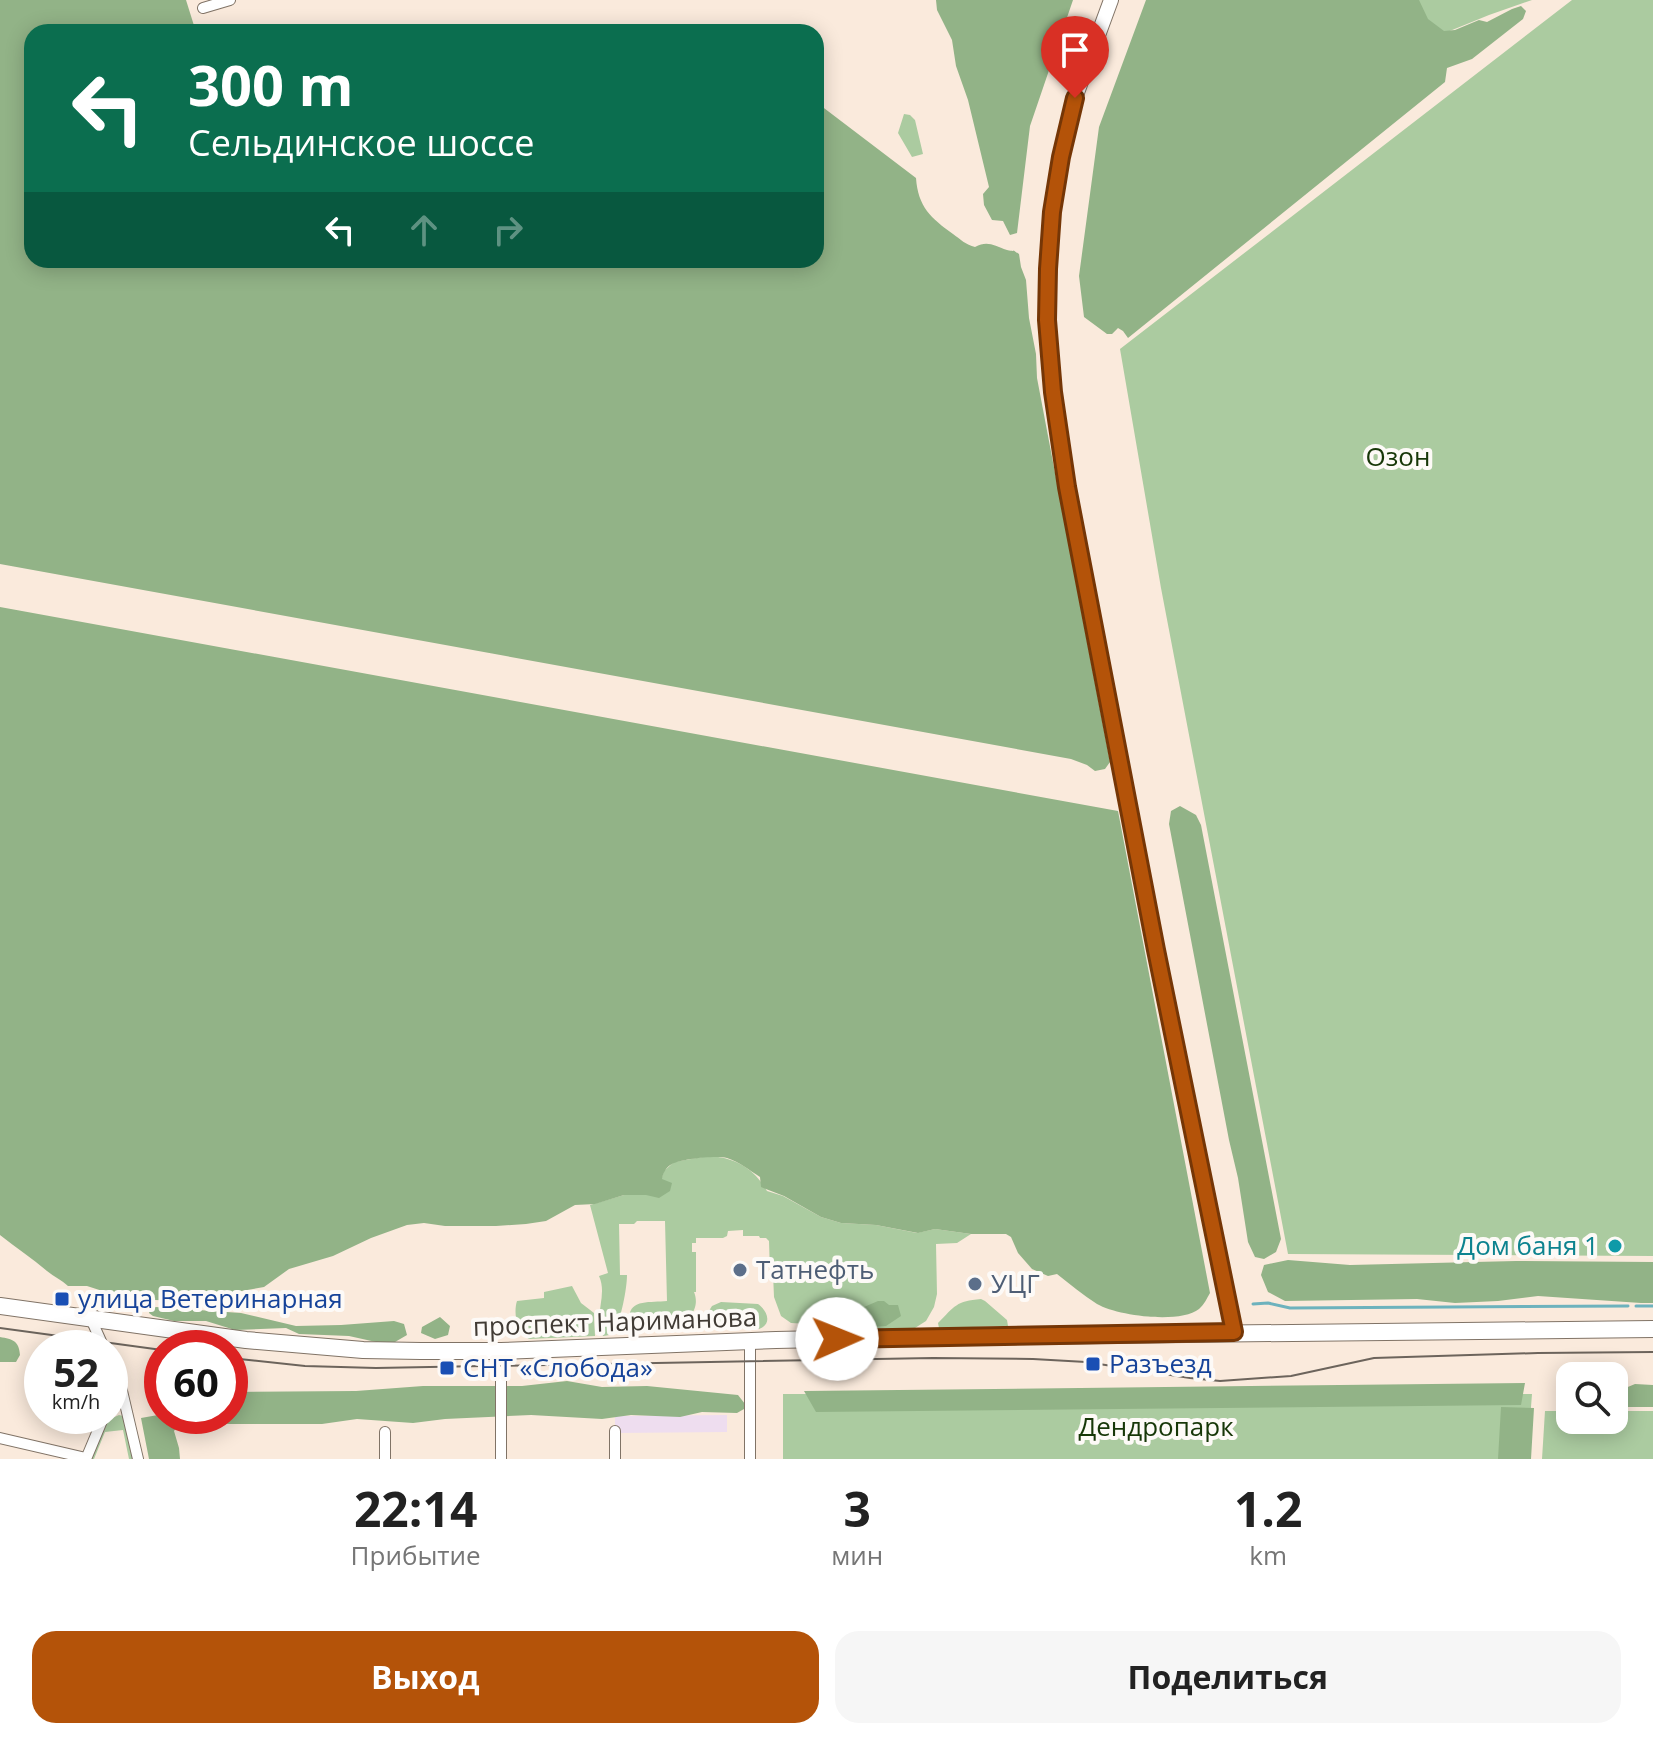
<!DOCTYPE html>
<html lang="ru">
<meta charset="utf-8">
<style>
body{margin:0;font-family:"Open Sans",sans-serif;background:#f6f6f6;color:#222;height:100vh;display:flex;flex-direction:column;font-size:30px;white-space:nowrap}
*{box-sizing:border-box;margin:0}
p{font-size:26px;color:#767676}
.icon{flex:none;width:44px;height:44px;fill:none;stroke:currentColor;stroke-width:2;stroke-linecap:round;stroke-linejoin:round}
.map{position:relative;height:1459px;overflow:hidden}
.details{display:flex;flex-direction:column;background:#fff;flex:1}
.details>*{flex:none}
.hud{position:absolute;left:24px;top:24px;width:800px;height:244px;border-radius:24px;box-shadow:0 4px 20px #0003;background:#0b6e4f;color:#fff;overflow:hidden}
.controls{position:absolute;left:1556px;top:1362px;display:grid;gap:16px}
.controls a{display:grid;place-items:center;width:72px;height:72px;border-radius:16px;background:#fff;box-shadow:0 4px 20px #0003;font-size:40px}
.speed{position:absolute;left:24px;top:1330px;display:flex;gap:16px;font-size:40px;font-weight:700;text-align:center}
.speed>*{display:grid;place-content:center;width:104px;height:104px;border-radius:50%;background:#fff;box-shadow:0 4px 20px #0003;line-height:1}
.speed small{font-size:20px;font-weight:400}
.speed .limit{border:12px solid #d22;background:#fff;color:#111}
.pin{position:absolute;display:grid;place-items:center;width:68px;height:68px;color:#fff;margin:-82px -34px;border-radius:50% 50% 50% 0;rotate:-45deg;box-shadow:0 0 8px #0007}
.pin .icon{rotate:45deg}
.me{position:absolute;width:88px;margin:-44px;rotate:89deg;stroke-linejoin:round;filter:drop-shadow(0 0 6px #0008)}
.turn{display:flex;align-items:center;gap:28px;height:168px;padding:0 32px;font-size:36px}
.turn .icon{width:104px;height:104px;stroke-width:2.5}
.turn b{display:block;font-size:56px;line-height:68px}
.lanes{display:flex;align-items:center;height:76px;padding:0 32px;background:#0003;justify-content:center;gap:40px;direction:ltr}
.lanes .off{opacity:.35}
.eta{display:flex;justify-content:space-evenly;align-items:center;height:136px;text-align:center}
.eta b{font-size:48px;font-weight:700;line-height:56px}
.primary-button{display:flex;gap:16px;margin-top:auto;padding:16px 32px}
.primary-button a{flex:1;height:92px;border-radius:24px;background:#b45309;color:#fff;font-size:32px;font-weight:700;line-height:92px;text-align:center}
.primary-button a+a{background:#f6f6f6;color:#222}
.map>svg:first-child{display:block}
.industrial{fill:#eeddef}
.green{fill:#abcba0}
.forest{fill:#92b387}
.lines{fill:none;stroke-linecap:round;stroke-linejoin:round}
.stream{stroke:#6db2bd;stroke-width:3}
.street-casing{stroke:#807366;stroke-width:12}
.secondary-casing{stroke:#807366;stroke-width:16}
.primary-casing{stroke:#807366;stroke-width:18}
.street{stroke:#fff;stroke-width:10}
.secondary{stroke:#fff;stroke-width:14}
.primary{stroke:#fff;stroke-width:16}
.tram{stroke:#6c645c;stroke-width:2}
.route-casing{stroke:#753606;stroke-width:20}
.route{stroke:#b45309;stroke-width:14}
.culture-dot{fill:#0f9aa8;stroke:#fdfaf7;stroke-width:3}
.service-dot{fill:#5c6f8a;stroke:#fdfaf7;stroke-width:3}
.transit-dot{fill:#1a4fb4;stroke:#fdfaf7;stroke-width:3}
.labels{text-anchor:middle;stroke-width:8;stroke-linejoin:round;paint-order:stroke}
.park-label{font-size:26px;fill:#173708;stroke:#fdfaf7}
.culture-label{font-size:26px;fill:#0d838f;stroke:#fdfaf7;text-anchor:end}
.service-label{font-size:26px;fill:#4e5e75;stroke:#fdfaf7;text-anchor:start}
.transit-label{font-size:26px;fill:#164399;stroke:#fdfaf7;text-anchor:start}
.street-label{font-size:26px;fill:#413b35;stroke:#fdfaf7}
</style>
<div class="map">
<svg width="1653" height="1459" viewBox="0 0 1653 1459">
<rect width="100%" height="100%" fill="#faeadc"/>
<path class="industrial" d="M727 1415V1432L615 1433V1416Z"/>
<path class="green" d="M1414 0H1532L1489 15 1435 37Z
M1572 0H1653V1256L1288 1254 1161 588 1120 349Z
M904 114 910 115 915 120 923 154 912 157 898 133Z
M708 1156C734 1157 754 1168 767 1191L783 1196 821 1217 841 1223 876 1225 917 1233 935 1229 971 1234 957 1243 936 1244 937 1294 934 1307 926 1321 915 1328 848 1329 829 1325 791 1323 781 1316 774 1297 773 1273H770L769 1241 766 1238H760L759 1236H743V1230L728 1231 727 1236 723 1238H696V1243H692V1252H696V1292H694C696 1297 697 1303 694 1310 685 1332 655 1327 636 1329L631 1326C623 1298 649 1303 667 1301L665 1221H637L634 1224H619L620 1275H627C627 1288 621 1321 614 1330 611 1336 608 1335 603 1336 593 1314 608 1296 599 1276L608 1273 590 1205 624 1195H646L661 1180 664 1171 674 1162Z
M572 1286 581 1303 594 1313 595 1336 529 1339C517 1333 513 1313 517 1301L544 1298V1292Z
M981 1299 985 1301 1007 1320 1008 1326 939 1328 938 1323C955 1306 956 1301 981 1299Z
M721 1302 758 1304C767 1310 773 1324 759 1329L714 1328 708 1321 707 1314 712 1306Z
M783 1394H1532L1527 1459H783Z
M1545 1411H1570V1420H1614V1411H1653V1459H1542Z
M119 1415 123 1416 136 1459H129L123 1430 105 1432 94 1459H91L104 1424 108 1420Z"/>
<path class="forest" d="M0 0H186L196 32H32V260H816V102L916 178C918 207 931 218 953 234 960 239 966 245 975 247 988 240 994 246 1007 250 1020 253 1008 247 1019 254L1021 267 1026 280 1029 318 1036 354 1037 378 1110 762 1105 769 1095 771 1087 765 1071 759 0 564Z
M936 0H1073L1030 126 1017 233 1010 235 1003 221 992 220 984 205 983 194 989 187 968 100 956 66 952 40 937 10Z
M1146 0H1419L1428 19 1444 31 1455 30 1479 20 1487 22 1512 9 1521 6 1526 11 1523 19 1472 59 1447 68 1445 82 1128 338 1123 331 1118 328 1112 334H1107L1084 317 1079 276 1099 127Z
M0 607 1118 811 1210 1293C1207 1298 1204 1305 1199 1309 1180 1324 1118 1316 1097 1304 1083 1295 1070 1284 1057 1274L1048 1276 1032 1269 1018 1253 1011 1237 1006 1234H971L935 1229 918 1233 876 1225 841 1223 821 1217 784 1196 761 1187 760 1177C749 1170 740 1162 727 1158 717 1155 680 1159 672 1164 666 1167 663 1173 662 1179L672 1183 670 1191 659 1198 646 1195H624L595 1204 575 1205 546 1221 526 1224 496 1226H445L424 1223 407 1225 371 1238 333 1256 289 1269 264 1287 183 1301 155 1300 129 1293 118 1296 87 1286H68C62 1280 54 1277 47 1271 32 1258 16 1248 0 1235Z
M1180 806 1196 815 1201 825 1281 1239 1276 1252 1264 1259 1255 1257 1248 1242 1238 1178 1229 1140 1169 824 1171 811Z
M1288 1260 1350 1265 1516 1261 1653 1262V1303H1641L1538 1296 1498 1301 1455 1303 1417 1299 1285 1301 1268 1292 1261 1275 1264 1265Z
M878 1301H884L889 1305H898L901 1316 886 1326 868 1327 864 1315V1307Z
M156 1307 241 1313 296 1326 341 1325 394 1321 404 1324 407 1335 395 1342H376L349 1336 299 1334 286 1328 235 1330 206 1321H174L153 1316 149 1313 150 1309Z
M440 1317 450 1326 448 1335 435 1339 421 1333 422 1327Z
M0 1337C13 1339 19 1341 20 1355L16 1362H0Z
M567 1381 602 1387 647 1386 738 1395 745 1404 744 1409 737 1413 702 1412 680 1417 631 1415 602 1419 531 1415 445 1419 413 1423 357 1419 322 1424H229L188 1421 178 1425 174 1431 179 1448 180 1459H149L141 1418 158 1415 162 1407V1416H230V1392L356 1391 423 1386H522Z
M1525 1383 1521 1405 816 1412 804 1391Z
M1635 1384 1653 1385V1407H1614V1389H1623Z
M1501 1407 1534 1408 1531 1459H1498Z"/>
<g class="lines">
<path class="stream" d="M1253 1304 1268 1303 1290 1308 1628 1306
M1636 1306H1653"/>
<g class="street-casing">
<path id="street" d="M203 8 230 0
M91 1319 104 1348
M501 1351V1459
M110 1359 119 1378 138 1459
M110 1401 119 1380
M385 1432V1459
M0 1438 86 1458
M86 1459 104 1416
M615 1459V1431
M750 1459V1341"/>
</g>
<g class="secondary-casing">
<path id="secondary" d="M1111 0 1075 98 1061 157 1052 212 1047 320 1053 392 1067 487 1156 950 1234 1332"/>
</g>
<g class="primary-casing">
<path id="primary" d="M0 1306 246 1340 363 1350 421 1351H501L776 1340 914 1337 1653 1329"/>
</g>
<use href="#street" class="street"/>
<use href="#secondary" class="secondary"/>
<use href="#primary" class="primary"/>
<path class="tram" d="M0 1328 162 1350
M230 1358 305 1366 376 1368 933 1358 1033 1359 1086 1362 1190 1378 1220 1381 1291 1376 1374 1358 1538 1353 1653 1352"/>
</g>
<g class="lines">
<g class="route-casing">
<path id="route" d="M837 1339 1234 1332 1156 950 1067 487 1053 392 1047 320 1048 269 1052 212 1061 157 1075 98"/>
</g>
<use href="#route" class="route"/>
</g>
<circle class="culture-dot" cx="1615" cy="1246" r="8"/>
<g class="service-dot">
<circle cx="740" cy="1270" r="8"/>
<circle cx="975" cy="1284" r="8"/>
</g>
<g class="transit-dot">
<rect x="54" y="1291" width="16" height="16" rx="4"/>
<rect x="1085" y="1356" width="16" height="16" rx="4"/>
<rect x="439" y="1360" width="16" height="16" rx="4"/>
</g>
<g class="labels">
<g class="park-label">
<text x="1398" y="466">Озон</text>
<text x="1156" y="1436">Дендропарк</text>
</g>
<g class="culture-label">
<text x="1599" y="1255">Дом баня 1</text>
</g>
<g class="service-label">
<text x="756" y="1279">Татнефть</text>
<text x="991" y="1293">УЦГ</text>
</g>
<g class="transit-label">
<text x="78" y="1308">улица Ветеринарная</text>
<text x="1109" y="1373">Разъезд</text>
<text x="463" y="1377">СНТ «Слобода»</text>
</g>
<g class="street-label">
<text transform="translate(615 1322) rotate(-2)" y="9">проспект Нариманова</text>
</g>
</g>
</svg>
<div class="controls">
<a><svg class="icon" aria-label="search" viewBox="0 0 24 24"><circle cx="10" cy="10" r="6"/><path d="M15 15l6 6"/></svg></a>
</div>
<div class="speed"><div>52<small>km/h</small></div><div class="limit">60</div></div>
<div class="pin" style="left:1075px;top:98px;background:#d93025"><svg class="icon" aria-label="arrive" viewBox="0 0 24 24"><path d="M6 21V4h12l-3 4 3 4H6"/></svg></div>
<svg class="me" style="left:837px;top:1339px" viewBox="-20 -20 40 40"><circle r="19" fill="#fff"/><path d="M0-13L10 11 0 6-10 11z" fill="#b45309"/></svg>
<div class="hud">
<div class="turn"><svg class="icon" aria-label="left" viewBox="0 0 24 24"><path d="M17 20v-9H6M10 6l-5 5 5 5"/></svg><div><b>300 m</b>Сельдинское шоссе</div></div>
<div class="lanes"><svg class="icon" aria-label="left" viewBox="0 0 24 24"><path d="M17 20v-9H6M10 6l-5 5 5 5"/></svg><svg class="icon off" aria-label="ahead" viewBox="0 0 24 24"><path d="M12 20V5M6 11l6-6 6 6"/></svg><svg class="icon off" aria-label="right" viewBox="0 0 24 24"><path d="M7 20v-9h11M14 6l5 5-5 5"/></svg></div>
</div>
</div>
<section class="details">
<div class="eta">
<div><b>22:14</b><p>Прибытие</p></div>
<div><b>3</b><p>мин</p></div>
<div><b>1.2</b><p>km</p></div>
</div>
<div class="primary-button"><a>Выход</a><a>Поделиться</a></div>
</section>
